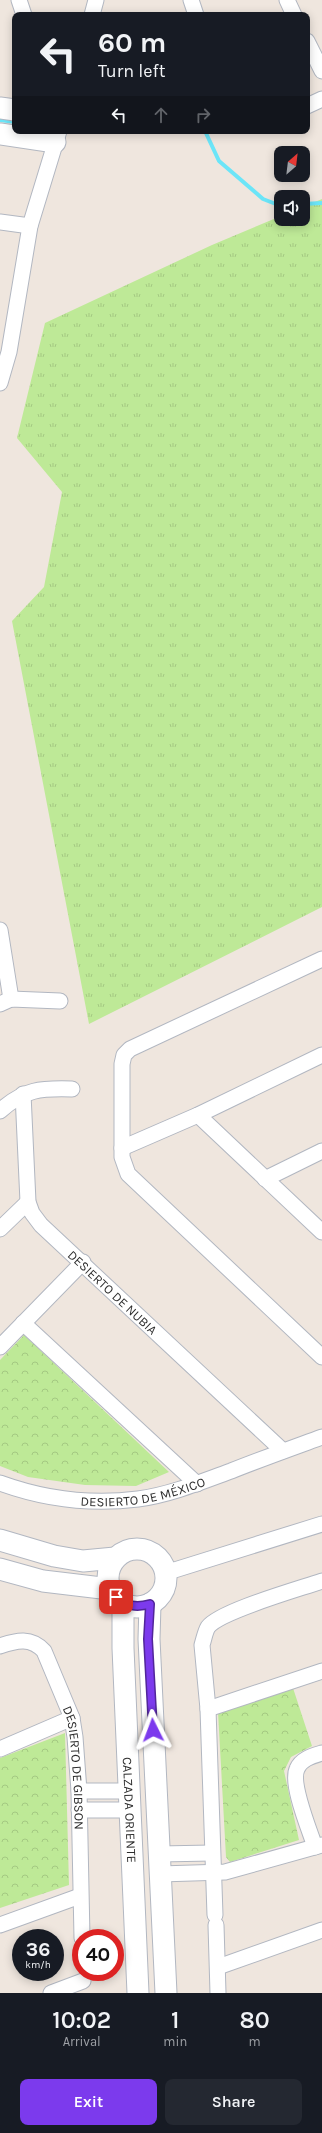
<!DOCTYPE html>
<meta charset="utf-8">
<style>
body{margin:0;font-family:Karla,sans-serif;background:#242831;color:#f1f3f6;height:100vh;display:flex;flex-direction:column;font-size:15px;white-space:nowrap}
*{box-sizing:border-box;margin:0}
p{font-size:13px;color:#9ea1a6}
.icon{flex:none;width:22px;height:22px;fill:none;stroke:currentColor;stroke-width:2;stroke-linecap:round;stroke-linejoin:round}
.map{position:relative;height:1993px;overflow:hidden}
.details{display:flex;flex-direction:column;background:#171b24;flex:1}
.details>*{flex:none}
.hud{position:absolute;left:12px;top:12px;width:298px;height:122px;border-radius:8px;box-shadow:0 2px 10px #0003;background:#171b24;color:#f1f3f6;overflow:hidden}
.needle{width:26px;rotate:28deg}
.controls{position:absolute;left:274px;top:146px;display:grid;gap:8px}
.controls a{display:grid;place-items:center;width:36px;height:36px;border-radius:8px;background:#171b24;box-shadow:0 2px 10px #0003;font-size:20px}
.speed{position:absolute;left:12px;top:1929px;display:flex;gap:8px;font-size:20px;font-weight:700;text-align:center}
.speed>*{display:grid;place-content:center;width:52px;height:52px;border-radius:50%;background:#171b24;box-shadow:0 2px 10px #0003;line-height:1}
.speed small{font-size:10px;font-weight:400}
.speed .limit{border:6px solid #d22;background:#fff;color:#111}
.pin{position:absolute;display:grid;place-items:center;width:34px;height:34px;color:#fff;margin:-17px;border-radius:8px;box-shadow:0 2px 6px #0006}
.me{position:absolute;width:44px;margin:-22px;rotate:357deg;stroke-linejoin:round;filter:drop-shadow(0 0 3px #0008)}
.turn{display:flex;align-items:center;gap:14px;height:84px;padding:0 20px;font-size:18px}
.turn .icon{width:52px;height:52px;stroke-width:2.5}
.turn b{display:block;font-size:28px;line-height:34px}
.lanes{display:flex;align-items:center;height:38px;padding:0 20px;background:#0003;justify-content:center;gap:20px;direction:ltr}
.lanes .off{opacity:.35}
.eta{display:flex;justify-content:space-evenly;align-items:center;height:68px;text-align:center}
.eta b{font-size:24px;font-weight:600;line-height:28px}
.cta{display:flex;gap:8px;margin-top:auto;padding:8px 20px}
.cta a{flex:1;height:46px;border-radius:8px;background:#7c3aed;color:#fff;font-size:16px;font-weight:600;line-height:46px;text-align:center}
.cta a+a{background:#242831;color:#f1f3f6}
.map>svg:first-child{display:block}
.grass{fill:url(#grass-tufts)}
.park{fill:url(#park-crowns)}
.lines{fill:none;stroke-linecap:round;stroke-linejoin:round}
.stream{stroke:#6be5f8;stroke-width:4}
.street-casing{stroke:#b2b7c1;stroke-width:17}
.secondary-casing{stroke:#b2b7c1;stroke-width:23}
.street{stroke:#fff;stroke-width:15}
.secondary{stroke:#fff;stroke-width:21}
.route-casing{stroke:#51269a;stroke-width:10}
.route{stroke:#7c3aed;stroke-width:7}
.labels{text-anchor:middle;stroke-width:4;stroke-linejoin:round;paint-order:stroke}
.street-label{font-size:13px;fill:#2d2d2d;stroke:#fff}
</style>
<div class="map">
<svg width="322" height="1993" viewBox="0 0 322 1993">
<defs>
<pattern id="grass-tufts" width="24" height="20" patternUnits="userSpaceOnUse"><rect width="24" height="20" fill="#bee997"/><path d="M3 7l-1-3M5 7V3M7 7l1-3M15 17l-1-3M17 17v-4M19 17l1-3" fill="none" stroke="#a4c882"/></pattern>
<pattern id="park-crowns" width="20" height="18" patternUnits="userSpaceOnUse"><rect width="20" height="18" fill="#bee997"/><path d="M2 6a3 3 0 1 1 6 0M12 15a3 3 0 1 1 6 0" fill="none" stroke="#a4c882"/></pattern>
</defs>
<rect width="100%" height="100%" fill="#efe6de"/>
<path class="grass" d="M322 199V907L89 1024 12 621 44 587 62 492 17 438 45 323 212 245 281 216V219H303V207Z"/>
<path class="park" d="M24 1335 169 1472 136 1486 85 1485 28 1477 0 1466V1360Z
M293 1688 312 1746 291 1757 284 1771 299 1840 230 1862 226 1857 218 1712Z
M65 1733 69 1885 0 1908V1758Z"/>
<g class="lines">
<path class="stream" d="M0 120 15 122
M205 131 219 161 263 199 281 206
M303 204 322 203"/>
<g class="street-casing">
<g id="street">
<path d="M19 0 24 15"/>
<path d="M191 0 196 15"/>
<path d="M287 0 294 15"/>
<path d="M92 15 96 0"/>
<path d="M307 41 322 71"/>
<path d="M307 106 322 99"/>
<path d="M0 222 30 226"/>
<path d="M0 383 9 352 30 226 59 131"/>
<path d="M0 930 11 999"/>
<path d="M322 959 130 1049 124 1055 122 1064V1157L128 1174 322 1357"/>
<path d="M0 1004 11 999 60 1001"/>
<path id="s1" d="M23 1094 28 1202 32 1213 41 1225 283 1451"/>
<path d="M0 1111C24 1089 41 1088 72 1089"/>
<path d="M198 1115 322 1232"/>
<path d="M122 1148 198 1115 322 1055"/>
<path d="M265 1179 322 1151"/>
<path d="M0 1229 28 1202"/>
<path d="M23 1323 197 1484"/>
<path d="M0 1347 83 1262"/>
<path id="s2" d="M0 1483C44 1499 91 1505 138 1499 169 1495 201 1482 231 1471 261 1459 292 1448 322 1437"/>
<path d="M165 1573 322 1524"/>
<path id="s3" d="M0 1646C17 1640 31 1637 44 1651L72 1718 75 1737 79 1791 82 1938"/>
<path d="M208 1709 322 1671"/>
<path d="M0 1749 72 1718"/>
<path d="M79 1791H129"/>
<path d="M79 1810H130"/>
<path d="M315 1847C310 1831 290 1784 297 1769 301 1759 312 1756 322 1753"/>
<path d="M159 1854 212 1853"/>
<path d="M160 1874 225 1872 322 1845"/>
<path d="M215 1915 208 1709 202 1645C204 1639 205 1632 208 1627 220 1611 299 1589 322 1581"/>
<path d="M0 1925 80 1896"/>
<path d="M216 1925 218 1993"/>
<path d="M218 1967 322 1930"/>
<path d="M51 1993 83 1981"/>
</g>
</g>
<g class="secondary-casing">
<g id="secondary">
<path d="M0 108 15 110"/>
<path d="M0 134 55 142"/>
<path d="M0 1540 54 1556 83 1561 115 1558"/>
<circle cx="137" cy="1578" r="29"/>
<path d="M0 1569 43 1581 110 1589"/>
<path id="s4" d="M123 1603V1648L138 1993"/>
<path d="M150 1604 149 1639 166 1993"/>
</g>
</g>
<use href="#street" class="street"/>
<use href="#secondary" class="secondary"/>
</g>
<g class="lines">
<g class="route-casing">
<path id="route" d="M116 1597C127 1606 136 1608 150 1604L148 1639 153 1730"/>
</g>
<use href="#route" class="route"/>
</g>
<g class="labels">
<g class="street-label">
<text dy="5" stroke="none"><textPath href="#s1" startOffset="233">DESIERTO DE NUBIA</textPath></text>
<text dy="5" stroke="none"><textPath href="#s2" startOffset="146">DESIERTO DE MÉXICO</textPath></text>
<text dy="5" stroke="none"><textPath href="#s3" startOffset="170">DESIERTO DE GIBSON</textPath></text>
<text dy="5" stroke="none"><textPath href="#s4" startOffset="207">CALZADA ORIENTE</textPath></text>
</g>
</g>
</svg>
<div class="controls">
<a><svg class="needle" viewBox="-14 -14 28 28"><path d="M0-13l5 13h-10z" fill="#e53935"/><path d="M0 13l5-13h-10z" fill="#9ea1a6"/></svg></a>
<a><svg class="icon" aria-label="sound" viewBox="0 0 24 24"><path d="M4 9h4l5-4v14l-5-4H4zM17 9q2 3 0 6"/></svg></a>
</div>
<div class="speed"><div>36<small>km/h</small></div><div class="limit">40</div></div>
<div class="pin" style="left:116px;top:1597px;background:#d93025"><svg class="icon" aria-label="arrive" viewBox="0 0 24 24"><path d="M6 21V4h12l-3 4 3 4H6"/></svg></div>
<svg class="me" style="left:153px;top:1730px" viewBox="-20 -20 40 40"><path d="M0-17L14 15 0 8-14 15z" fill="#7c3aed" stroke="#fff" stroke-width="4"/></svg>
<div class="hud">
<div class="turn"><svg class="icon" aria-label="left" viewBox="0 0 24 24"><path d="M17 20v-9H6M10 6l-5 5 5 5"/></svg><div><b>60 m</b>Turn left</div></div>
<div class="lanes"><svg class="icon" aria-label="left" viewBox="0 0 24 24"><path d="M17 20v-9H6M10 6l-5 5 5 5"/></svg><svg class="icon off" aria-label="ahead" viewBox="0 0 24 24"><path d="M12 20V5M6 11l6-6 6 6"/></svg><svg class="icon off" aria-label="right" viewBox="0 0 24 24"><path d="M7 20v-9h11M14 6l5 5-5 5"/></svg></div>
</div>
</div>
<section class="details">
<div class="eta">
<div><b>10:02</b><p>Arrival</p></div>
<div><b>1</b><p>min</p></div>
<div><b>80</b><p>m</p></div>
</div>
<div class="cta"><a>Exit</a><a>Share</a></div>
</section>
